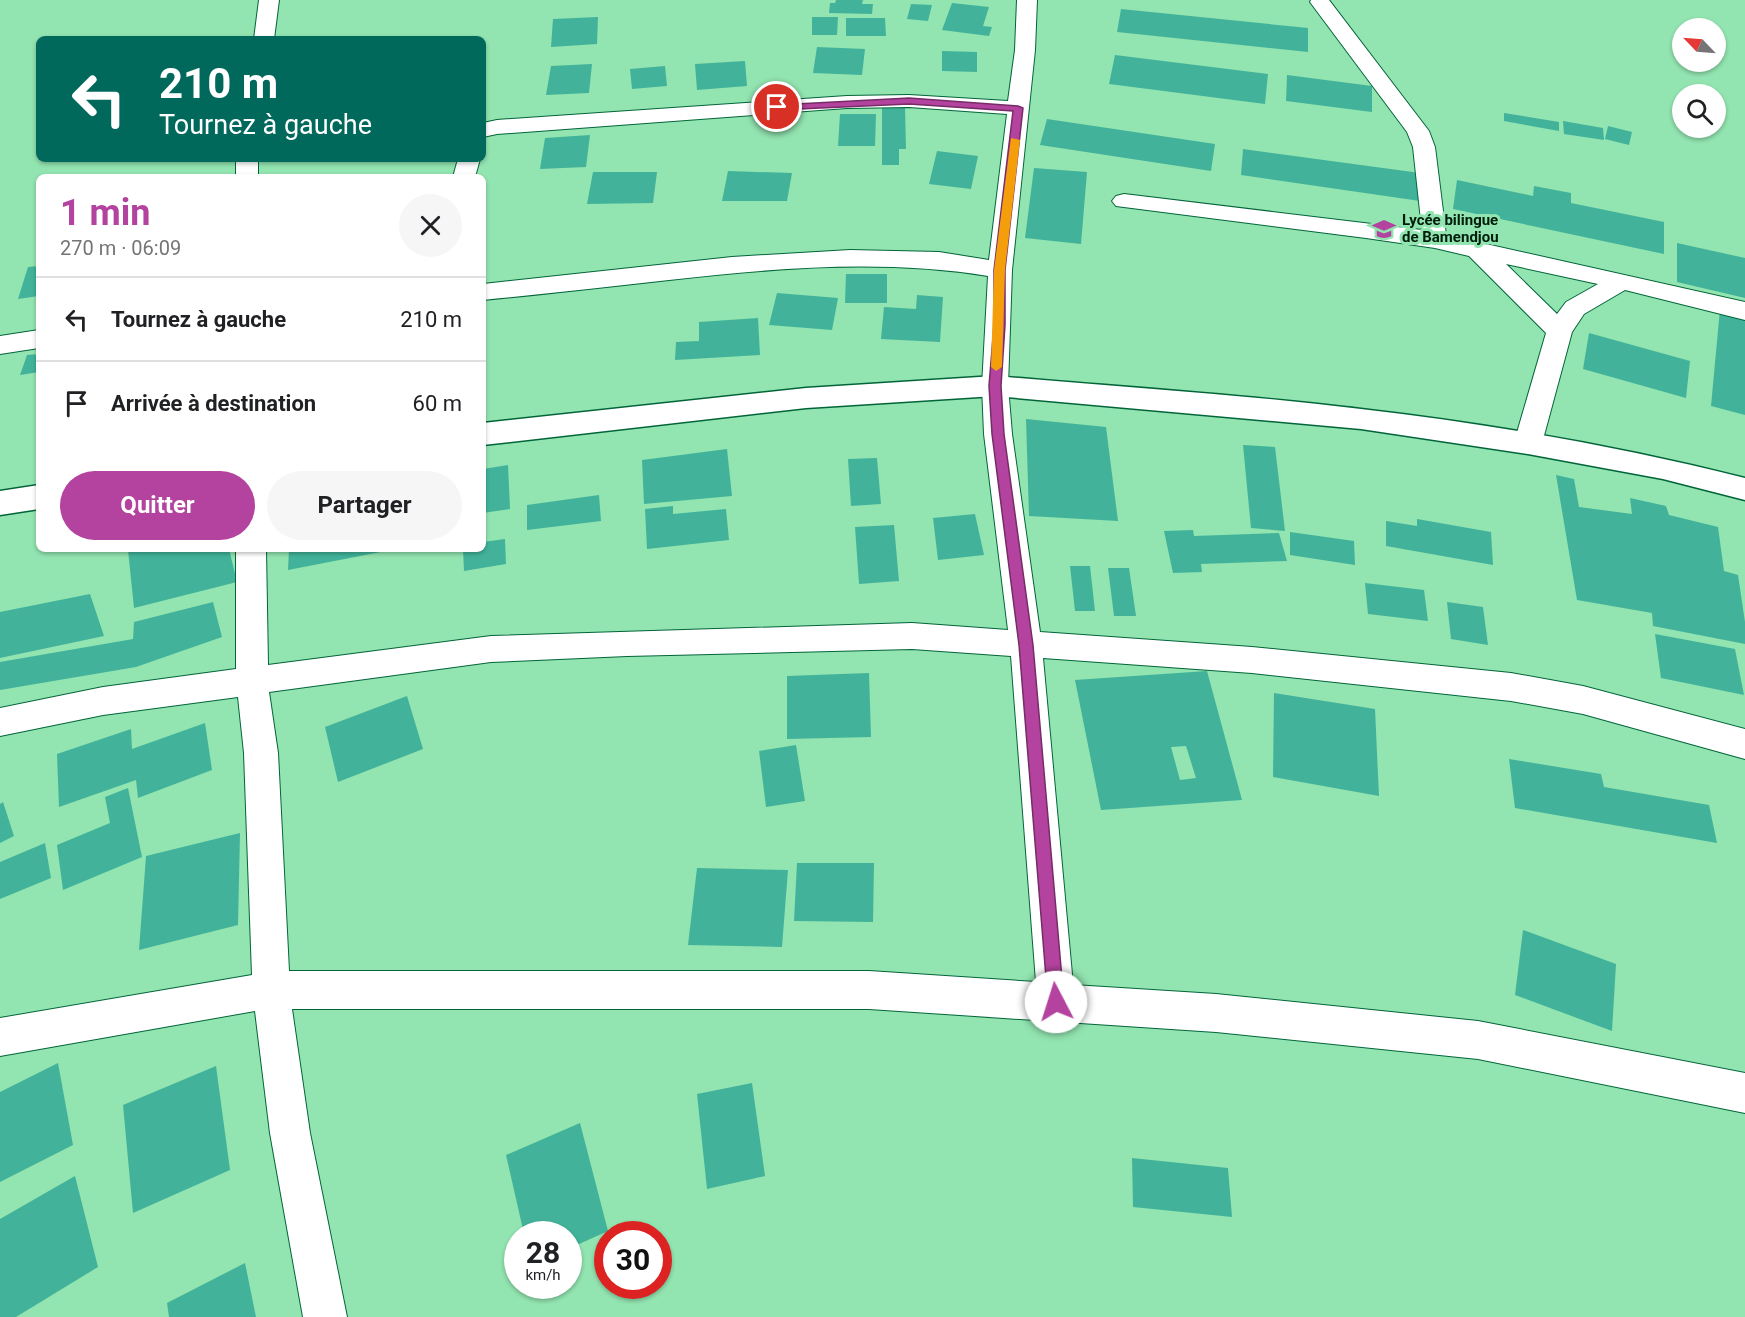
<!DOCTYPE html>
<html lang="fr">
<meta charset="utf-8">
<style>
body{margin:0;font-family:Roboto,sans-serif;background:#f6f6f6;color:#202124;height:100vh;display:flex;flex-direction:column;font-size:22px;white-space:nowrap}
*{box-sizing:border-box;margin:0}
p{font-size:20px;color:#757577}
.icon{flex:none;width:33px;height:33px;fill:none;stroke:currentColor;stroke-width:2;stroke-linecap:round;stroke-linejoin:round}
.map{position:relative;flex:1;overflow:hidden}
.side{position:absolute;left:36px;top:174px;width:450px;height:378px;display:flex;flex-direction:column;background:#fff;border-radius:9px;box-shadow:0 2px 4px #0004}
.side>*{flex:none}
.top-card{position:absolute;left:36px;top:36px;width:450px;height:126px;border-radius:9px;box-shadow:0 2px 4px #0004;background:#00695c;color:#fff;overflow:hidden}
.needle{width:39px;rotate:295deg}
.fabs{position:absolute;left:1672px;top:18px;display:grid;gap:12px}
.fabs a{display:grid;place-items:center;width:54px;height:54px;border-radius:50%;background:#fff;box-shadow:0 2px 4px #0004;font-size:30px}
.speed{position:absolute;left:504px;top:1221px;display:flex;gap:12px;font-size:30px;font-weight:700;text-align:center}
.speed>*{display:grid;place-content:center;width:78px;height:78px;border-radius:50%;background:#fff;box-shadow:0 2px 4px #0004;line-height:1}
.speed small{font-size:15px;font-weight:400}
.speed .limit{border:9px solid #d22;background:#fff;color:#111}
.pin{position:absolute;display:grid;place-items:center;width:51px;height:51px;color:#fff;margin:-26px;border:3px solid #fff;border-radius:50%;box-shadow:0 2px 6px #0007}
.me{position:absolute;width:66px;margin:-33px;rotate:355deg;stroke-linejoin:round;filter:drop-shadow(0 0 4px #0008)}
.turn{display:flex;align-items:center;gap:21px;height:126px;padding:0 24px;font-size:27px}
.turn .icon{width:78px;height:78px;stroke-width:2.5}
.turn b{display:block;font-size:42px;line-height:51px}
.round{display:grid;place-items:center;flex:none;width:63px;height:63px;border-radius:32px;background:#f6f6f6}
.headline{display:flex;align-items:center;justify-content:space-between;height:102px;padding:0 24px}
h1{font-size:36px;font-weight:700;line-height:45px;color:#b4439f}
.button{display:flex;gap:12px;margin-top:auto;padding:12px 24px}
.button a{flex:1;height:69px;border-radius:36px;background:#b4439f;color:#fff;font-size:24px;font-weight:700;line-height:69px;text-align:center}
.button a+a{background:#f6f6f6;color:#202124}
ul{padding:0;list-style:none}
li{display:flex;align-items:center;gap:18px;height:84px;padding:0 24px;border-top:2px solid #e0e0e0}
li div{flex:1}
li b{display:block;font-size:22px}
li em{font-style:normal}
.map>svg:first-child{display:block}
.building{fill:#42b39a;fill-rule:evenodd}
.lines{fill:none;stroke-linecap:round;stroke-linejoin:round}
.street-casing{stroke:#026539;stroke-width:2}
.secondary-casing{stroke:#026539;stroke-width:3}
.street{fill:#fff;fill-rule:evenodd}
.secondary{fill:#fff;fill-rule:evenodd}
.route{fill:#b4439f;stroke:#752c67;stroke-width:1.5}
.slow{fill:#f59e0b}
.labels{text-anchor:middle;stroke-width:6;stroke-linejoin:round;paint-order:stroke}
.far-poi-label{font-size:15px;font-weight:bold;fill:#001c0a;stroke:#92e4b0;text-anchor:start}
</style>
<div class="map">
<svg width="1745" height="1317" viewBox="0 0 1745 1317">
<rect width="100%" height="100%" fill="#92e4b0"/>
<path class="building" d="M836 0H863L862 4H873L872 14 829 13 830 3H835Z
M952 3 989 7 983 26 992 27 989 36 942 30Z
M911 4 932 5 928 21 907 19Z
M1121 9 1308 28V52L1117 32Z
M598 17 597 44 551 47 553 19Z
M812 17H838L837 35H812Z
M846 18H885L886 36H846Z
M817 47 865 49 862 75 813 73Z
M942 51 977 52V72L942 71Z
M1115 55 1268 74 1265 104 1109 84Z
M745 61 747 86 697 90 695 64Z
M592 64 589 93 546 95 551 66Z
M665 66 667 86 632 89 630 69Z
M1287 75 1372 86V112L1286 101Z
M882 107H905L906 149H899V165H882Z
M1504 113 1559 122V131L1504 121Z
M840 114H876L875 146H838Z
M1047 119 1215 144 1211 171 1040 145Z
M1563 121 1603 128 1604 140 1564 134Z
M1608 126 1632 132 1629 145 1605 139Z
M590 135 586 167 540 169 545 138Z
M1243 149 1420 173V201L1241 175Z
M937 151 978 156 971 189 929 184Z
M1034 168 1087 172 1081 244 1025 238Z
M728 171 792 173 787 201H722Z
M593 172H657L653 203 587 204Z
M1457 180 1533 196 1534 186 1571 193V203L1664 222V254L1453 209Z
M1677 243 1745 258V298L1677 282Z
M39 266V296L18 299 28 267Z
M846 274H887V303H845Z
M777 293 838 298 832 330 769 325Z
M917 295 943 297 940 342 881 339 884 307 916 309Z
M1720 309 1745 316V415L1711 406Z
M758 318 760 355 675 360 676 342 699 341V322Z
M1589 333 1690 361 1686 398 1583 369Z
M39 354V372L20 375 27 355Z
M1026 419 1106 427 1118 521 1029 516Z
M1243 445 1275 447 1285 531 1251 528Z
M727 449 732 496 644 504 642 460Z
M877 458 881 504 851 506 848 459Z
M508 465 510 509 483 513V469Z
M1556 475 1574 479 1579 507 1632 514 1630 498 1666 506 1669 515 1718 527 1724 571 1738 575 1745 622V644L1653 626 1652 613 1577 600Z
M599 495 601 521 527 530V505Z
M673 506V514L726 509 729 540 647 549 645 509Z
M975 514 984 555 938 560 933 518Z
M1417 519 1491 532 1493 565 1386 546V521L1417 526Z
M894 525 899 581 859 584 855 527Z
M1193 530 1194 536 1279 533 1287 561 1201 564 1202 572 1173 573 1164 531Z
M1290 532 1354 541 1355 565 1290 555Z
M505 539 506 564 464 571 463 549H483V542Z
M132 549H229L237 582 134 608 128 550Z
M289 549H391V550L288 570Z
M1070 566H1090L1095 611H1075Z
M1108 568H1129L1136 616H1114Z
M1365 583 1424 590 1428 621 1368 614Z
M90 594 104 636 0 658V612Z
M213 602 222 637 136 667 0 690V662L133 639 134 622Z
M1447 602 1483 607 1488 645 1451 639Z
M1655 634 1735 649 1744 695 1661 678Z
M1207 671 1242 800 1101 810 1075 680ZM1186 746 1196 778 1180 780 1171 747Z
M869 673 871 737 787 739V676Z
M1274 693 1375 709 1379 796 1273 777Z
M407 696 423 749 338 782 325 727Z
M205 723 212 770 138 798 136 780 59 807 57 754 131 729 132 749Z
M796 745 805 801 766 807 759 751Z
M1509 759 1601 774 1604 787 1709 805 1717 843 1515 808Z
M128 788 142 857 63 890 57 845 110 823 105 797Z
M3 802 14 836 0 843V804Z
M240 833 238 925 139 950 146 856Z
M45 843 51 878 0 899V862Z
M797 863H874L873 922 794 921Z
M697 868 788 870 782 947 688 945Z
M1523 930 1616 964 1612 1031 1515 995Z
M58 1063 73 1145 0 1182V1092Z
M216 1066 230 1170 133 1213 123 1105Z
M752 1083 765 1176 707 1189 697 1094Z
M580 1123 608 1231 568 1249V1234H524L506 1155Z
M1132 1158 1228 1168 1232 1217 1133 1207Z
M75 1176 98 1267 16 1317H0V1219Z
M245 1263 256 1317H169L167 1303Z"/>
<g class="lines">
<g class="street-casing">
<path id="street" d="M259 0H279L274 39H254Z
M1017 0H1037L1035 50 1012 270 1008 386 1012 434 1040 632 1252 647 1511 673 1583 686 1745 729V759L1583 714 1511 701 1252 673 1043 658 1073 985 1216 994 1478 1021 1745 1073V1113L1478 1059 1216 1032 869 1009H292L310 1133 347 1317H303L270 1133 255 1011 0 1056V1018L252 975 244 753 238 697 103 715 0 736V708L103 687 236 669V549H266L268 665 491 636 912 623 1008 630 984 434 982 386 988 276C882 259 775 268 669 280 607 287 545 294 483 300V284L732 257 850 250 939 252 989 260 1007 114 909 107 847 108 497 134 483 137V123L497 120 847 96 909 95 1008 101 1015 50ZM912 649 1011 656 1036 982 869 971H289L278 753 269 692 491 662 627 656Z
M1311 0H1329L1429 131 1435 147 1446 235 1745 302V320L1625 290 1584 314 1572 332 1542 443 1538 450 1528 453 1518 450 1514 443 1546 333 1469 256 1435 248 1366 238 1116 206 1112 201 1116 196 1124 194 1422 230 1413 147 1407 132 1313 6 1310 2ZM1506 264 1598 284 1566 302 1557 314Z
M236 159H258V177H236Z
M458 159H480L475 177H453Z
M39 330V348L0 354V336Z"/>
</g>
<g class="secondary-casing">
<path id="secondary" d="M995 376C1117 387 1240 394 1361 409 1490 424 1619 446 1745 478V500L1663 479 1528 454 1361 429 995 396 806 408 483 445V423L806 388Z
M39 485V509L0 515V491Z"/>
</g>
<use href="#street" class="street"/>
<use href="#secondary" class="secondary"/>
</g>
<path class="route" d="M909 98 1018 106 1023 108 1005 270V325L1001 386 1004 434 1033 645 1064 1002 1062 1008 1056 1010 1050 1008 1048 1002 1019 645 992 434 989 386 994 325V270L1013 111 909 104 777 110 772 107 777 105Z"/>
<path class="slow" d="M1011 138 1020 140 1005 270 1002 367 996 371 991 367 994 270Z"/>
<defs>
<g id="school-bare" transform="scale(1.8)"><path d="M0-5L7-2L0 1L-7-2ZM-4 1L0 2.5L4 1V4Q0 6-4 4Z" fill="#b4439f" stroke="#92e4b0" stroke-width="2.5" paint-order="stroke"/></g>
</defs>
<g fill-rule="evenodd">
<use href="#school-bare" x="1384" y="229"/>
</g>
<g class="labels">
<g class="far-poi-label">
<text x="1402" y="225">Lycée bilingue<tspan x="1402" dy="17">de Bamendjou</tspan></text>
</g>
</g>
</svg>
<div class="fabs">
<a><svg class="needle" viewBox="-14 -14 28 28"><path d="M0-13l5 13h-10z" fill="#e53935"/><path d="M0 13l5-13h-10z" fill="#757577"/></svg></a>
<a><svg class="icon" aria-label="search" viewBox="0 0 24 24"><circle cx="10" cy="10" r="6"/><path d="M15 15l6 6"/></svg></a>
</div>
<div class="speed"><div>28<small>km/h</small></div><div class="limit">30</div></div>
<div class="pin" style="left:777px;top:107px;background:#d93025"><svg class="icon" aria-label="arrive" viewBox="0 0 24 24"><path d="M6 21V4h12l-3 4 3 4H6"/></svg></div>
<svg class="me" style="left:1056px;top:1002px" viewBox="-20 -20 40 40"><circle r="19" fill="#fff"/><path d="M0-13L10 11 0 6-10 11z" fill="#b4439f"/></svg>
<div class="top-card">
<div class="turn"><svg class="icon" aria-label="left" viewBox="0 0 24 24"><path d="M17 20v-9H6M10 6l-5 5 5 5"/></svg><div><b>210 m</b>Tournez à gauche</div></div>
</div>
<section class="side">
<div class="headline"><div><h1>1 min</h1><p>270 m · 06:09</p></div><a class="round"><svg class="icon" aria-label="close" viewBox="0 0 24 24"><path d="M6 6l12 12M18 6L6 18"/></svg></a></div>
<ul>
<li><svg class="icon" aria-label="left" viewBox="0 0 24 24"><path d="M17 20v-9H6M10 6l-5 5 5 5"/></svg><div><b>Tournez à gauche</b></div><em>210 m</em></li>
<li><svg class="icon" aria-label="arrive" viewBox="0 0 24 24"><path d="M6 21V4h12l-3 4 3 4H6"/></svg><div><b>Arrivée à destination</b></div><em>60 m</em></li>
</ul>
<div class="button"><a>Quitter</a><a>Partager</a></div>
</section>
</div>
